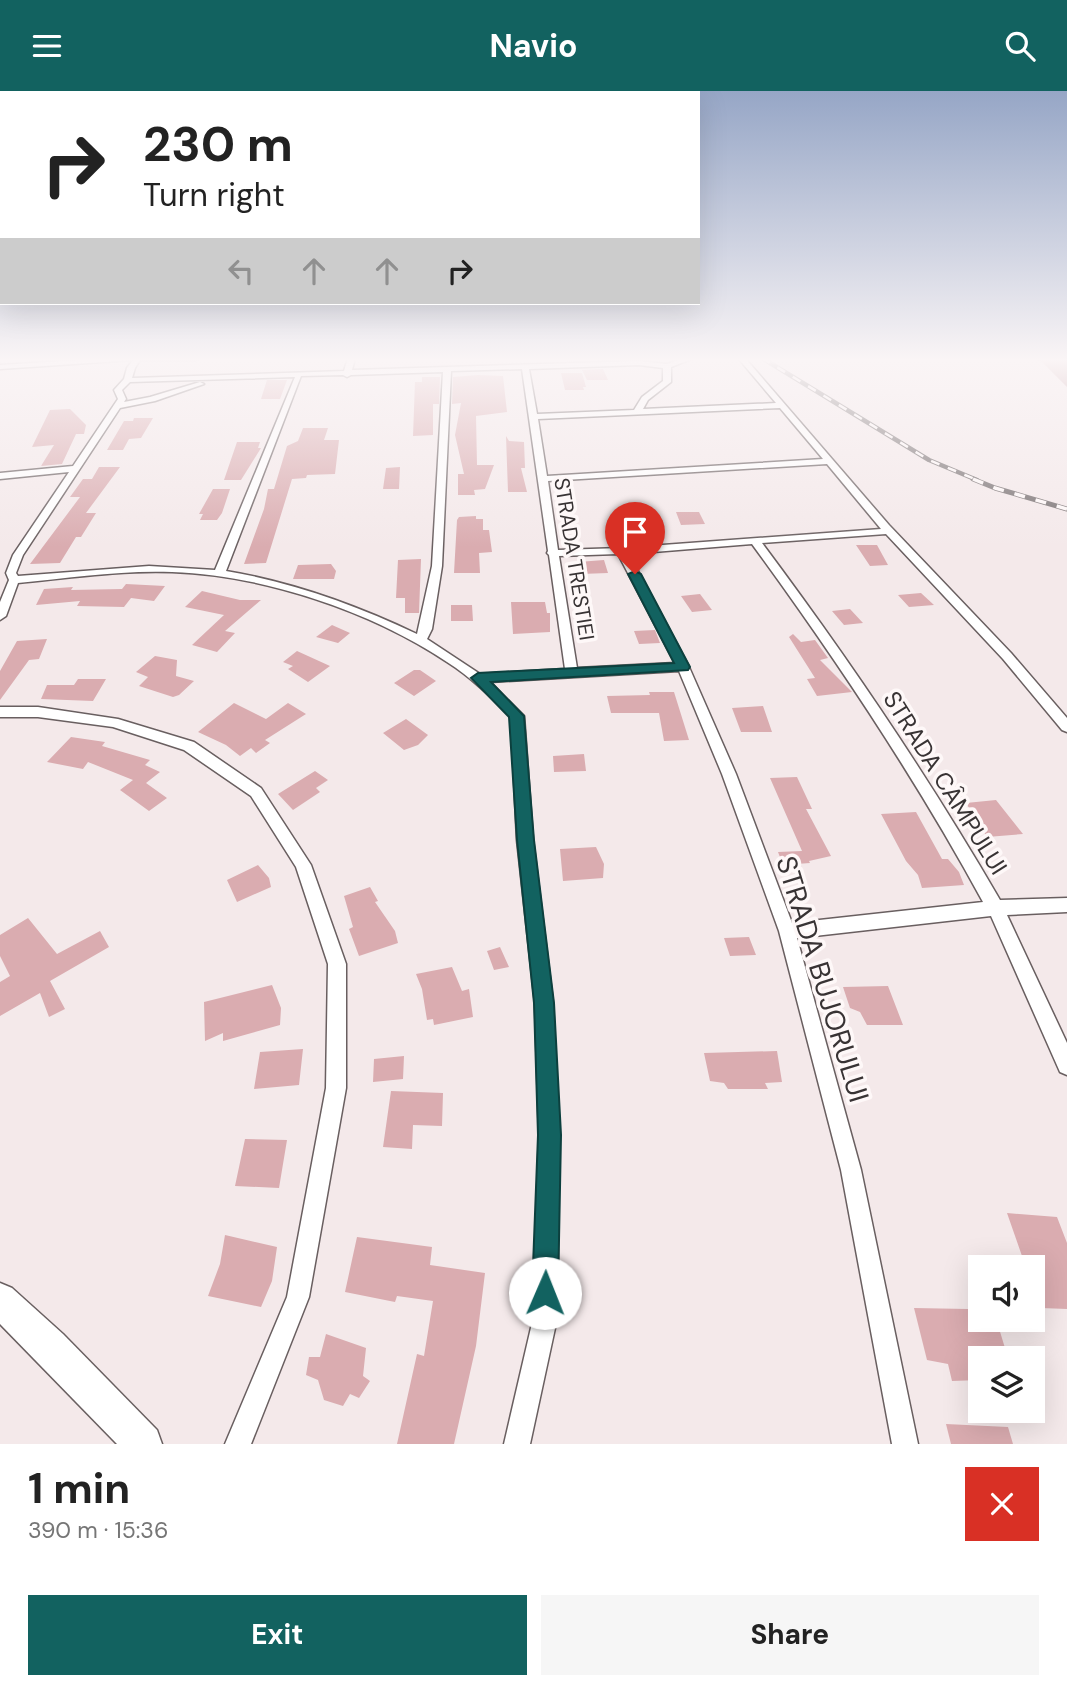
<!DOCTYPE html>
<meta charset="utf-8">
<style>
body{margin:0;font-family:"DM Sans",sans-serif;background:#f6f6f6;color:#222;height:100vh;display:flex;flex-direction:column;font-size:26px;white-space:nowrap}
*{box-sizing:border-box;margin:0}
p{font-size:23px;color:#767676}
.icon{flex:none;width:38px;height:38px;fill:none;stroke:currentColor;stroke-width:2;stroke-linecap:round;stroke-linejoin:round}
.map{position:relative;height:1353px;overflow:hidden}
.details{display:flex;flex-direction:column;background:#fff;flex:1}
.details>*{flex:none}
.guide{position:absolute;left:0px;top:0px;width:700px;height:214px;box-shadow:0 7px 28px #0002;background:#fff;color:#222;overflow:hidden}
.buttons{position:absolute;left:968px;top:1164px;display:grid;gap:14px}
.buttons a{display:grid;place-items:center;width:77px;height:77px;border-radius:0px;background:#fff;box-shadow:0 7px 28px #0002;font-size:35px}
.pin{position:absolute;display:grid;place-items:center;width:60px;height:60px;color:#fff;margin:-72px -30px;border-radius:50% 50% 50% 0;rotate:-45deg;box-shadow:0 0 7px #0007}
.pin .icon{rotate:45deg}
.me{position:absolute;width:77px;margin:-38px;rotate:1deg;stroke-linejoin:round;filter:drop-shadow(0 0 5px #0008)}
.turn{display:flex;align-items:center;gap:24px;height:147px;padding:0 28px;font-size:32px}
.turn .icon{width:91px;height:91px;stroke-width:2.5}
.turn b{display:block;font-size:49px;line-height:60px}
.lanes{display:flex;align-items:center;height:66px;padding:0 28px;background:#0003;justify-content:center;gap:35px;direction:ltr}
.lanes .off{opacity:.35}
.round{display:grid;place-items:center;flex:none;width:74px;height:74px;border-radius:0px;background:#f6f6f6}
.overview{display:flex;align-items:center;justify-content:space-between;height:119px;padding:0 28px}
h1{font-size:42px;font-weight:700;line-height:52px}
.cta{display:flex;gap:14px;margin-top:auto;padding:14px 28px}
.cta a{flex:1;height:80px;border-radius:0px;background:#126260;color:#fff;font-size:28px;font-weight:700;line-height:80px;text-align:center}
.cta a+a{background:#f6f6f6;color:#222}
header{display:flex;justify-content:space-between;align-items:center;height:91px;padding:0 28px;background:#126260;color:#fff;font-size:32px;font-weight:700}
.map>svg:first-child{display:block}
.water{fill:#bc9094}
.building{fill:#daacb0}
.lines{fill:none;stroke-linecap:round;stroke-linejoin:round}
.minor-casing{stroke:#695f60;stroke-width:3}
.secondary-casing{stroke:#695f60;stroke-width:3}
.minor{fill:#fff;fill-rule:evenodd}
.secondary{fill:#fff;fill-rule:evenodd}
.rail-far1-casing{stroke:#777071;stroke-width:4.5}
.rail-casing{stroke:#777071;stroke-width:5}
.rail-far1{stroke:#fef8f8;stroke-width:2.5;stroke-dasharray:9;stroke-linecap:butt}
.rail{stroke:#fef8f8;stroke-width:3.5;stroke-dasharray:11;stroke-linecap:butt}
.route{fill:#126260;stroke:#0c403e;stroke-width:2}
.labels{text-anchor:middle;stroke-width:7;stroke-linejoin:round;paint-order:stroke}
.far-street-label{font-size:21px;fill:#383334;stroke:#fef8f8}
.street-label{font-size:24px;fill:#383334;stroke:#fef8f8}
.near-street-label{font-size:28px;fill:#383334;stroke:#fef8f8}
</style>
<header><svg class="icon" aria-label="menu" viewBox="0 0 24 24"><path d="M4 6h16M4 12h16M4 18h16"/></svg>Navio<svg class="icon" aria-label="search" viewBox="0 0 24 24"><circle cx="10" cy="10" r="6"/><path d="M15 15l6 6"/></svg></header>
<div class="map">
<svg width="1067" height="1353" viewBox="0 0 1067 1353">
<rect width="100%" height="100%" fill="#f4e9ea"/>
<path class="water" d="M1030 267H1067V296L1042 271Z"/>
<path class="building" d="M603 278 608 289H587L582 279Z
M561 282H582L586 296H583L584 299H565Z
M478 284 503 285 507 321 476 325 477 374H494L485 398 474 399 475 404H458V383H464L455 344 461 312 452 313 453 286Z
M422 286H440L439 313H433V344L413 345 415 291H422Z
M267 289H287L280 308H261Z
M70 318 86 334 84 343H76L62 373 41 375 54 354 32 356 50 319Z
M134 327H153L141 347 129 348 123 359H107L124 330H133Z
M303 337H328L324 349H339L335 383 307 384 306 387 292 388 266 472 244 473 264 418 268 398H274L287 355 298 350Z
M506 345 509 350 524 351 525 377H521L527 401H508Z
M237 351H260L258 357H261L241 389H224Z
M99 376H120L86 422H96L81 446H76L60 472 30 473 80 406H70L83 388H92Z
M400 376 399 398H383L386 377Z
M213 398H230L222 422 217 429H200L203 423H199Z
M676 421H699L705 433 681 434Z
M476 425V428H483V439H489L492 461 479 462 480 482H454L457 429 459 426Z
M856 454H877L888 474 870 475Z
M421 468 419 522H405V507H396L398 469Z
M604 469 608 482 581 483 578 471Z
M331 473 336 480 334 488H293L298 474Z
M126 493 165 495 154 510 131 507 124 516 77 515 80 510 36 514 44 498 73 496 71 499 122 498Z
M202 500 240 509H261L225 540 235 542 217 561 192 554 224 524 185 516Z
M921 502 934 514 909 516 898 504Z
M700 503 712 519 692 521 681 505Z
M511 511H545L547 522H550V541L513 543Z
M451 514H472L473 530H451Z
M850 518 863 532 844 534 832 520Z
M332 534 350 542 338 552 316 546Z
M655 539 660 552 639 553 634 540Z
M793 543 801 551 815 549 828 567 820 569 852 601 817 605 807 588 815 587 789 546Z
M47 548 39 568 29 569 0 609V580L17 550Z
M297 560 330 575 308 591 288 578 293 575 283 571Z
M155 565 177 569 176 585 194 590 179 604 173 606 139 595 148 586 136 581Z
M414 579H420L436 590 414 605 394 592Z
M78 588H106L93 610 41 608 47 594H74Z
M649 601H674L689 649 664 650 659 622H611L607 605 650 604Z
M234 612 266 628 288 612 306 623 265 649 270 652 256 662 251 657 240 665 226 654 198 641Z
M763 615 772 641H741L732 617Z
M406 628 428 644 418 654 404 659 383 642Z
M71 646 105 651 102 655 150 669 145 674 160 681 146 692 167 707 149 720 120 699 133 689 88 671 83 678 47 671Z
M584 663 586 680 554 681 553 665Z
M315 680 328 689 316 697 320 701 293 719 278 703Z
M797 686 812 718H806L831 765 809 770 810 772 783 774 778 761 802 760 770 687Z
M996 709 1023 743 987 746 966 712Z
M916 721 942 768H948L959 781 964 794 922 797 918 784 906 770 881 723Z
M596 756 604 773 603 787 563 790 560 758Z
M258 774 269 787 271 796 237 811 227 789Z
M370 796 378 810 375 811 395 840 398 852 359 865 349 838 353 836 344 805Z
M28 827 57 863 100 840 109 856 50 890 65 918 49 926 40 902 0 925V891L10 885 0 865V844Z
M749 846 756 864 730 865 724 847Z
M500 856 509 876 494 879 487 860Z
M452 876 462 900 469 898 473 926 434 934 433 928 427 929 422 898 416 883Z
M272 894 281 917 280 934 223 950V942L205 950 204 911Z
M888 895 903 934H867L860 921 850 917 843 896Z
M303 958 299 994 254 998 260 961Z
M777 960 782 991 765 992 768 998H728L724 992 710 990 704 962Z
M404 965 403 988 373 991 374 968Z
M391 1000 443 1002 442 1035 413 1034 412 1058 383 1056Z
M245 1048 287 1049 279 1097 235 1095Z
M1007 1122 1057 1126 1067 1152V1218L1041 1217 1032 1190V1176H1028L1022 1165Z
M225 1144 277 1156 272 1190 261 1216 208 1205 220 1173Z
M357 1146 432 1156 430 1174 485 1182 476 1255 454 1353H397L417 1263 424 1265 433 1210 397 1205 395 1211 345 1201Z
M914 1217 968 1218 973 1230 998 1234 1008 1267H980V1289L952 1290 948 1273 927 1269Z
M326 1243 366 1257 363 1285 370 1290 359 1307 350 1303 343 1315 324 1309 318 1289 306 1284 309 1266H320Z
M946 1333 1008 1336 1013 1353H951Z"/>
<g class="lines">
<g class="minor-casing">
<path id="minor" d="M111 267H200L196 269H140L135 277 132 287 344 280 348 267H355L352 279 639 270 667 273 685 267H694L671 276V291L648 309 643 318 776 312 738 267H745L889 434 1011 562 1067 627V641L1062 639 1003 568 886 443 762 452C848 567 928 685 1000 809L1067 807V821L1007 824 1067 952V984L1060 981 991 825 797 847 861 1079 918 1353H892L841 1079 779 840 722 683 679 580 490 591 524 625 533 749 553 912 559 1044 557 1228 530 1353H504L533 1228 539 1044 535 912 517 749 511 626C491 606 471 586 447 571 371 520 263 484 172 481 121 479 69 487 18 492L6 525 0 529V511L9 489 6 482 13 464 69 381 0 388V382L73 375 118 308 114 299 124 288 127 277 133 269 0 278V274ZM639 274 663 277V290L642 306 634 319 537 323 529 278ZM522 278 548 460 547 462 549 464 565 578 480 583 427 548 432 538 442 475 451 280ZM443 281 432 475 417 543C356 514 292 491 226 480L301 285 343 284 347 286 351 284ZM295 286 215 479 149 475 18 485 16 482 23 464 120 317 155 310 204 293 200 291 150 306 124 311 126 308 122 299 130 291ZM780 317 823 368 547 385 538 328ZM827 373 881 438 622 457 558 459 548 390ZM752 453C836 568 915 686 983 811L792 832 736 683 689 576 629 463ZM618 463 675 572 577 577 559 465Z
M0 616H38L118 628 194 651 261 697 311 774 346 873V997L309 1206 251 1353H225L287 1206 326 997 328 873 296 776 251 705 184 659 113 636 38 626H0Z"/>
</g>
<g class="secondary-casing">
<path id="secondary" d="M0 1192 12 1197 63 1243 157 1339 162 1353H117L0 1233Z"/>
</g>
<use href="#minor" class="minor"/>
<use href="#secondary" class="secondary"/>
<g class="rail-far1-casing">
<path id="rail-far1" d="M762 267 929 369 977 389"/>
</g>
<g class="rail-casing">
<path id="rail" d="M973 388 995 397 1067 418"/>
</g>
<use href="#rail-far1" class="rail-far1"/>
<use href="#rail" class="rail"/>
</g>
<linearGradient id="sky" x2="0" y2="1"><stop stop-color="#96a6c6"/><stop offset="0.59" stop-color="#faf5f6"/><stop offset="1" stop-color="#faf5f6" stop-opacity="0"/></linearGradient>
<rect width="1067" height="456" fill="url(#sky)"/>
<path class="route" d="M635 480 641 483 690 576 688 579 491 591 524 625 534 749 554 912 561 1044 558 1202 555 1211 545 1215 536 1211 532 1202 538 1044 534 912 517 749 509 626 471 587 478 582 674 572 628 483Z"/>
<g class="labels">
<g class="far-street-label">
<text transform="translate(574 468) rotate(81)" y="7">STRADA TRESTIEI</text>
</g>
<g class="street-label">
<text transform="translate(945 692) rotate(58)" y="8">STRADA CÂMPULUI</text>
</g>
<g class="near-street-label">
<text transform="translate(823 888) rotate(73)" y="10">STRADA BUJORULUI</text>
</g>
</g>
</svg>
<div class="buttons">
<a><svg class="icon" aria-label="sound" viewBox="0 0 24 24"><path d="M4 9h4l5-4v14l-5-4H4zM17 9q2 3 0 6"/></svg></a>
<a><svg class="icon" aria-label="layers" viewBox="0 0 24 24"><path d="M12 4l9 5-9 5-9-5zM3 14l9 5 9-5"/></svg></a>
</div>
<div class="pin" style="left:635px;top:483px;background:#d93025"><svg class="icon" aria-label="arrive" viewBox="0 0 24 24"><path d="M6 21V4h12l-3 4 3 4H6"/></svg></div>
<svg class="me" style="left:545px;top:1202px" viewBox="-20 -20 40 40"><circle r="19" fill="#fff"/><path d="M0-13L10 11 0 6-10 11z" fill="#126260"/></svg>
<div class="guide">
<div class="turn"><svg class="icon" aria-label="right" viewBox="0 0 24 24"><path d="M7 20v-9h11M14 6l5 5-5 5"/></svg><div><b>230 m</b>Turn right</div></div>
<div class="lanes"><svg class="icon off" aria-label="left" viewBox="0 0 24 24"><path d="M17 20v-9H6M10 6l-5 5 5 5"/></svg><svg class="icon off" aria-label="ahead" viewBox="0 0 24 24"><path d="M12 20V5M6 11l6-6 6 6"/></svg><svg class="icon off" aria-label="ahead" viewBox="0 0 24 24"><path d="M12 20V5M6 11l6-6 6 6"/></svg><svg class="icon" aria-label="right" viewBox="0 0 24 24"><path d="M7 20v-9h11M14 6l5 5-5 5"/></svg></div>
</div>
</div>
<section class="details">
<div class="overview"><div><h1>1 min</h1><p>390 m · 15:36</p></div><a class="round" style="background:#d93025;color:#fff"><svg class="icon" aria-label="close" viewBox="0 0 24 24"><path d="M6 6l12 12M18 6L6 18"/></svg></a></div>
<div class="cta"><a>Exit</a><a>Share</a></div>
</section>
